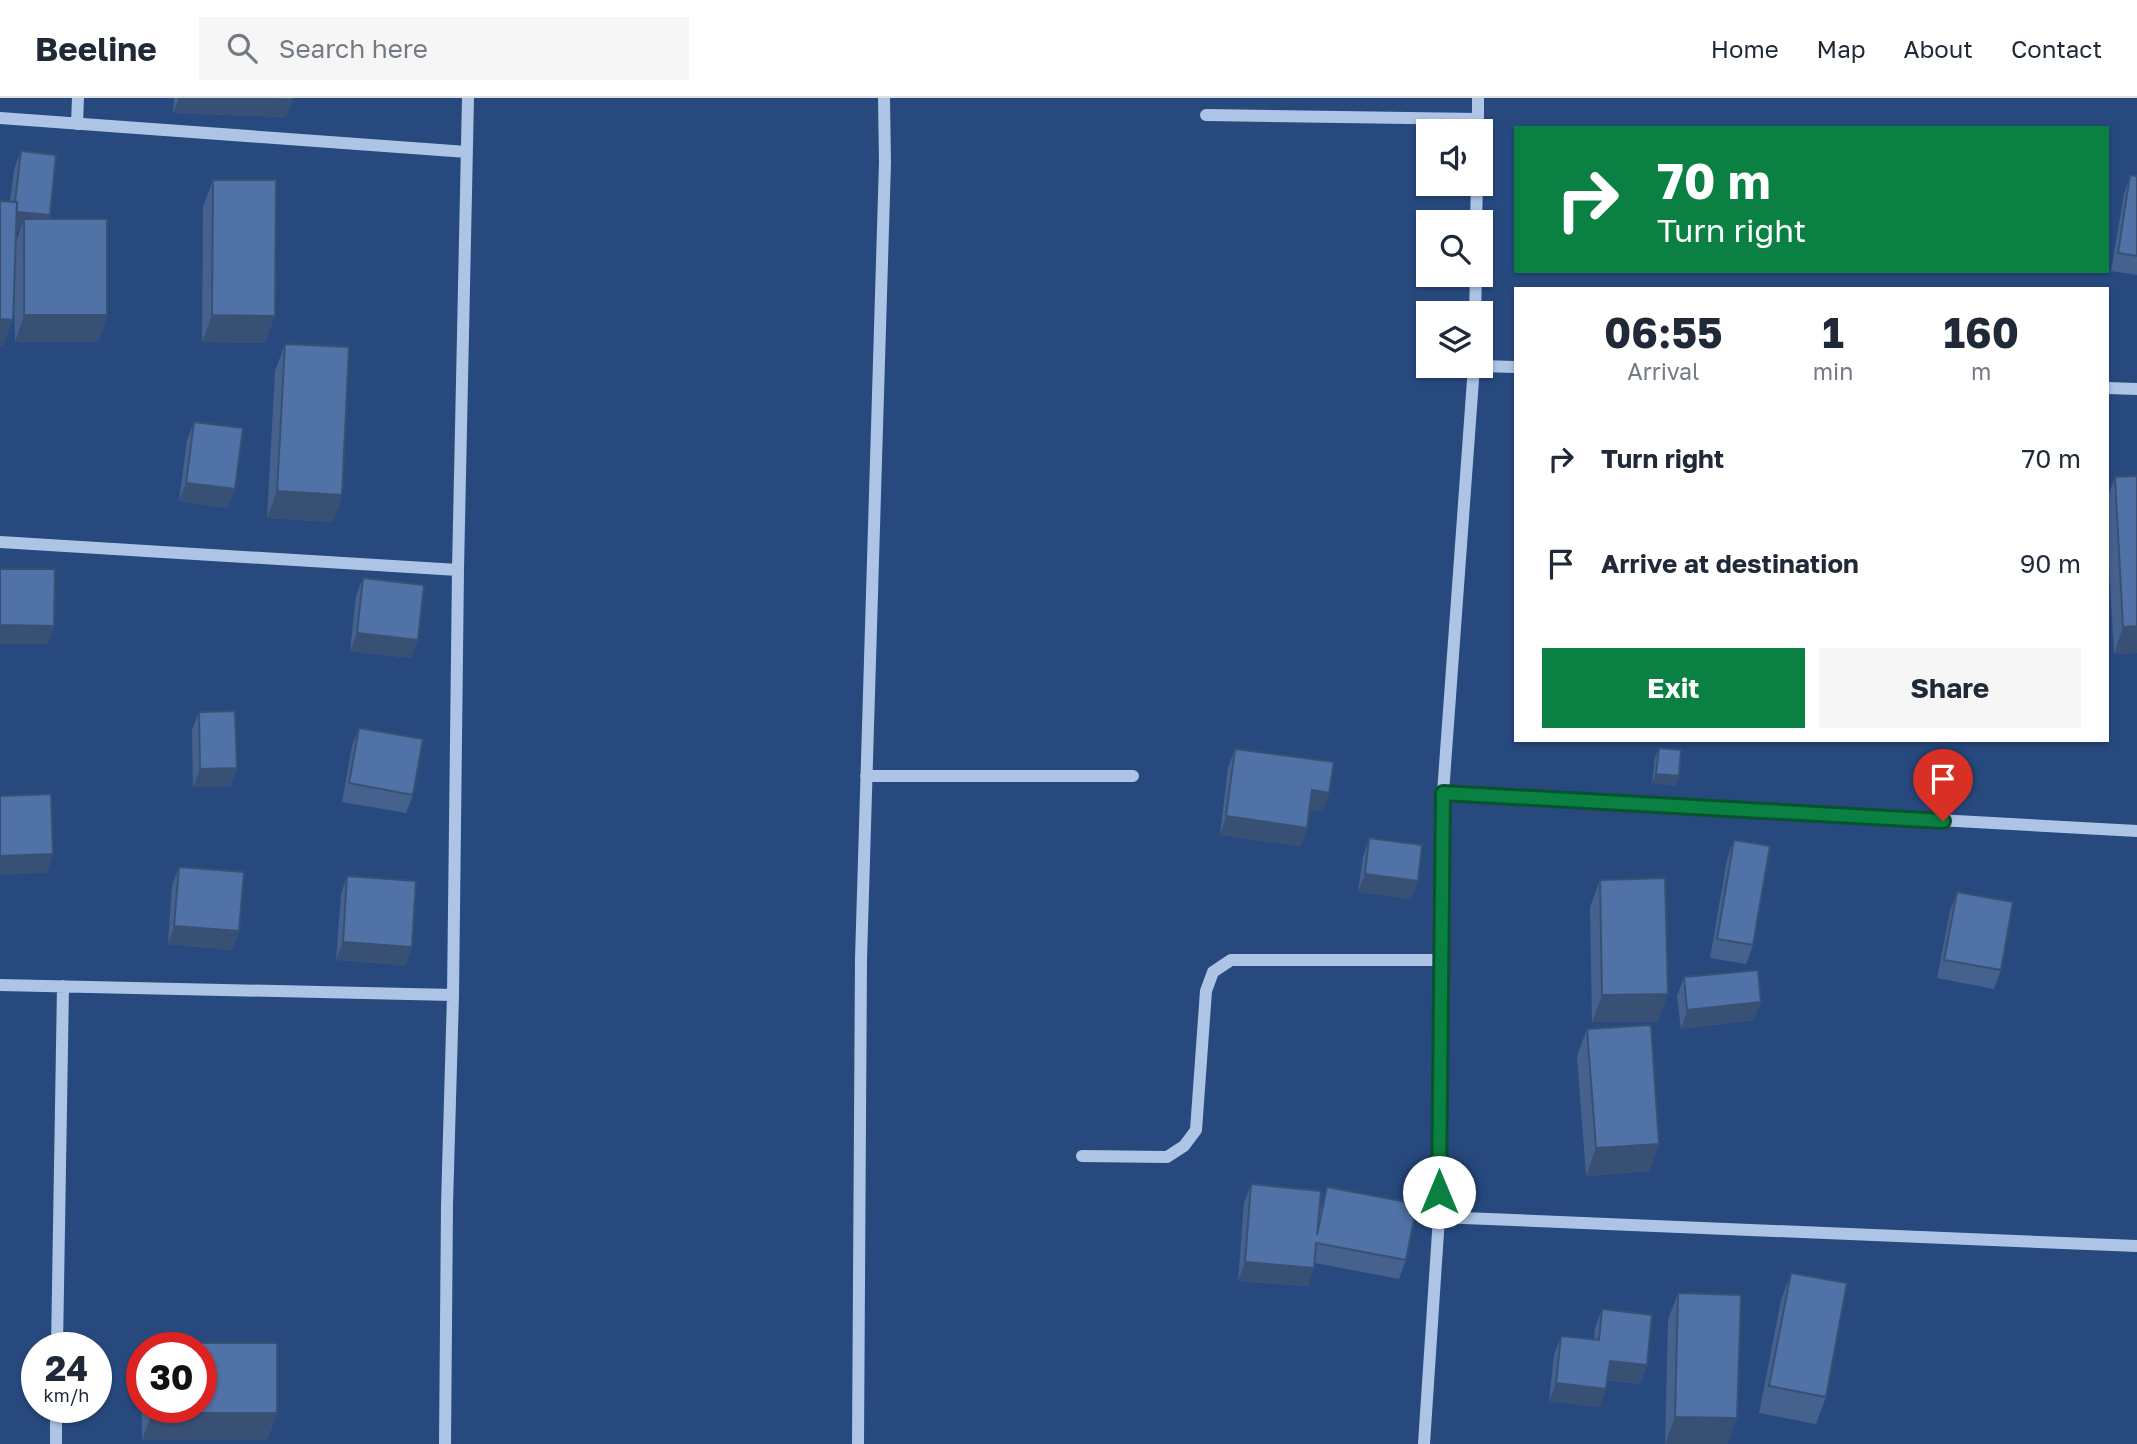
<!DOCTYPE html>
<style>
body{margin:0;font-family:"Golos Text",sans-serif;background:#f6f6f7;color:#1f2937;height:100vh;display:flex;flex-direction:column;font-size:26px;white-space:nowrap}
*{box-sizing:border-box;margin:0}
p{font-size:23px;color:#747a83}
.icon{flex:none;width:38px;height:38px;fill:none;stroke:currentColor;stroke-width:2;stroke-linecap:round;stroke-linejoin:round}
.map{position:relative;flex:1;overflow:hidden}
.panel{position:absolute;left:1514px;top:189px;width:595px;height:455px;display:flex;flex-direction:column;background:#fff;border-radius:0px;box-shadow:0 2px 5px #0004}
.panel>*{flex:none}
.hud{position:absolute;left:1514px;top:28px;width:595px;height:147px;border-radius:0px;box-shadow:0 2px 5px #0004;background:#0b8043;color:#fff;overflow:hidden}
.tools{position:absolute;left:1416px;top:21px;display:grid;gap:14px}
.tools a{display:grid;place-items:center;width:77px;height:77px;border-radius:0px;background:#fff;box-shadow:0 2px 5px #0004;font-size:35px}
.speed{position:absolute;left:21px;top:1234px;display:flex;gap:14px;font-size:35px;font-weight:700;text-align:center}
.speed>*{display:grid;place-content:center;width:91px;height:91px;border-radius:50%;background:#fff;box-shadow:0 2px 5px #0004;line-height:1}
.speed small{font-size:18px;font-weight:400}
.speed .limit{border:10px solid #d22;background:#fff;color:#111}
.pin{position:absolute;display:grid;place-items:center;width:60px;height:60px;color:#fff;margin:-72px -30px;border-radius:50% 50% 50% 0;rotate:-45deg;box-shadow:0 0 7px #0007}
.pin .icon{rotate:45deg}
.me{position:absolute;width:77px;margin:-38px;rotate:0deg;stroke-linejoin:round;filter:drop-shadow(0 0 5px #0008)}
.turn{display:flex;align-items:center;gap:24px;height:147px;padding:0 28px;font-size:32px}
.turn .icon{width:91px;height:91px;stroke-width:2.5}
.turn b{display:block;font-size:49px;line-height:60px}
.eta{display:flex;justify-content:space-evenly;align-items:center;height:119px;text-align:center}
.eta b{font-size:42px;font-weight:700;line-height:49px}
.primary-button{display:flex;gap:14px;margin-top:auto;padding:14px 28px}
.primary-button a{flex:1;height:80px;border-radius:0px;background:#0b8043;color:#fff;font-size:28px;font-weight:700;line-height:80px;text-align:center}
.primary-button a+a{background:#f6f6f7;color:#1f2937}
ul{padding:0;list-style:none}
li{display:flex;align-items:center;gap:21px;height:105px;padding:0 28px}
li div{flex:1}
li b{display:block;font-size:26px}
li em{font-style:normal}
header{display:flex;align-items:center;gap:42px;box-sizing:border-box;height:98px;padding:0 35px;background:#fff;border-bottom:2px solid #e0e1e3}
header strong{font-size:33px}
nav{display:flex;gap:38px;margin-inline-start:auto;font-size:24px}
.search{width:490px;height:63px;background:#f6f6f7;display:flex;align-items:center;gap:18px;box-sizing:border-box;padding:0 24px;border-radius:0px;color:#747a83;font-size:26px}
.map>svg:first-child{display:block}
.lines{fill:none;stroke-linecap:round;stroke-linejoin:round}
.minor{stroke:#adc4e5;stroke-width:12}
.wall{fill:#45628f;fill-rule:evenodd}
.shaded-wall{fill:#385074}
.building{fill:#5072a6;stroke:#385074;stroke-width:2}
.route-casing{stroke:#07532c;stroke-width:18}
.route{stroke:#0b8043;stroke-width:12}
</style>
<header>
<strong>Beeline</strong>
<div class="search"><svg class="icon" aria-label="search" viewBox="0 0 24 24"><circle cx="10" cy="10" r="6"/><path d="M15 15l6 6"/></svg>Search here</div>
<nav><a>Home</a><a>Map</a><a>About</a><a>Contact</a></nav>
</header>
<div class="map">
<svg width="2137" height="1346" viewBox="0 0 2137 1346">
<rect width="100%" height="100%" fill="#27497e"/>
<g class="lines">
<path class="minor" d="M1206 17 1478 21
M0 20 467 54
M77 26 78 0
M1478 33V0
M1476 124 1477 86
M1475 215 1476 177
M1480 268 1516 269
M2107 290 2137 291
M0 444 458 472
M866 678H1133
M1443 695 2137 733
M0 887 453 897
M1082 1058 1167 1059 1184 1048 1196 1032 1206 893 1213 874 1231 862H1441
M1439 1119 2137 1148
M57 1250 63 888
M56 1346V1309
M445 1346 447 1107 453 897 458 472 468 0
M858 1346 861 861 885 64 884 0
M1424 1346 1439 1119 1443 695 1474 268"/>
</g>
<path class="wall" d="M174 0H293L286 19 173 15Z
M21 53 50 117 49 121 107 217 98 244H15L14 182 3 249 10 104 14 71ZM16 133H20L16 144Z
M2130 77 2137 78V177L2111 173 2124 96Z
M213 82 265 245 202 244 203 109Z
M285 246 342 397 333 424 267 420 275 273Z
M194 324 228 410 179 403 187 342Z
M2137 378V555L2114 556 2107 436V401L2115 379Z
M363 480 411 560 350 553 356 498Z
M199 614 237 670 230 689H193L192 632Z
M359 630 413 697 406 715 342 704 352 648Z
M1659 650 1679 678 1675 688 1652 685 1655 659Z
M1235 651 1323 713 1309 711 1307 730 1300 748 1220 737 1228 669Z
M1369 740 1411 801 1358 794 1363 759Z
M1734 742 1753 847 1746 866 1710 860 1727 761Z
M179 769 239 833 232 852 168 846 172 787Z
M347 778 412 849 405 867 336 862 341 796Z
M1600 782 1658 924H1592L1590 809Z
M1957 794 2001 872 1994 891 1937 880 1950 813Z
M1684 879 1754 922 1681 931 1677 898Z
M1587 931 1650 1073 1586 1078 1577 958Z
M1251 1086 1319 1116 1327 1089 1406 1162 1399 1181 1315 1165 1308 1188 1238 1183 1244 1105Z
M1791 1175 1826 1299 1816 1326 1759 1315 1781 1202Z
M1678 1195 1737 1320 1665 1346 1668 1222Z
M1602 1211 1647 1267 1640 1286 1607 1282 1600 1309 1549 1303 1554 1257 1561 1238 1594 1242 1595 1230Z
M151 1245H277V1315L267 1342H142L141 1272 142 1271V1309H201V1250H150Z"/>
<path class="shaded-wall" d="M179 0H272L293 1 286 19 173 15Z
M14 113 50 117 43 136 24 121 20 133 8 132Z
M24 217H107L98 244H15Z
M212 217 275 218 265 245 202 244Z
M0 221 13 222 3 249 0 248Z
M186 385 235 391 228 410 179 403Z
M277 393 342 397 333 424 267 420Z
M0 527 54 528 48 546H0Z
M2137 528V555L2114 556 2123 529Z
M357 535 418 542 411 560 350 553Z
M237 670 230 689H193L200 671Z
M1656 676 1679 678 1675 688 1652 685Z
M1312 692 1329 695 1323 713 1305 711Z
M1226 718 1307 730 1300 748 1220 737Z
M53 756 47 775 0 777V758Z
M1365 776 1418 783 1411 801 1358 794Z
M174 828 239 833 232 852 168 846Z
M343 844 412 849 405 867 336 862Z
M1668 896 1658 924H1592L1602 897Z
M1761 904 1754 922 1681 931 1687 912Z
M1659 1046 1650 1073 1586 1078 1596 1050Z
M1245 1164 1314 1170 1308 1188 1238 1183Z
M1610 1263 1647 1267 1640 1286 1603 1281Z
M1556 1285 1606 1291 1600 1309 1549 1303Z
M152 1315H277L267 1342H142Z
M1675 1319 1737 1320 1728 1346H1665Z"/>
<path class="building" d="M21 53 56 57 50 117 17 114V104H15Z
M2130 77 2137 78V158L2118 155Z
M213 82H276L275 218 212 217Z
M0 103 17 104 13 222 0 221Z
M24 121H107V217H24Z
M285 246 349 249 342 397 277 393Z
M194 324 243 330 235 391 186 385Z
M2137 378V528L2123 529 2115 379Z
M0 471H55L54 528 0 527Z
M363 480 424 487 418 542 357 535Z
M235 613 237 670 200 671 199 614Z
M359 630 423 641 413 697 349 685Z
M1659 650 1681 652 1679 678 1656 676Z
M1235 651 1334 664 1329 695 1312 692 1307 730 1226 718Z
M51 696 53 756 0 758V698Z
M1369 740 1422 747 1418 783 1365 776Z
M1734 742 1770 748 1753 847 1717 841Z
M179 769 244 774 239 833 174 828Z
M347 778 416 783 412 849 343 844Z
M1665 780 1668 896 1602 897 1600 782Z
M1957 794 2013 804 2001 872 1944 862Z
M1758 872 1761 904 1687 912 1684 879Z
M1651 927 1659 1046 1596 1050 1587 931Z
M1251 1086 1321 1093 1317 1137 1327 1089 1417 1106 1406 1162 1316 1145 1314 1170 1245 1164Z
M1791 1175 1847 1185 1826 1299 1769 1288Z
M1678 1195 1741 1197 1737 1320 1675 1319Z
M1602 1211 1652 1217 1647 1267 1610 1263 1606 1291 1556 1285 1561 1238 1599 1242Z
M151 1245H277V1315H152V1309H201V1250H151Z"/>
<g class="lines">
<g class="route-casing">
<path id="route" d="M1439 1094 1443 695 1943 723"/>
</g>
<use href="#route" class="route"/>
</g>
</svg>
<div class="tools">
<a><svg class="icon" aria-label="sound" viewBox="0 0 24 24"><path d="M4 9h4l5-4v14l-5-4H4zM17 9q2 3 0 6"/></svg></a>
<a><svg class="icon" aria-label="search" viewBox="0 0 24 24"><circle cx="10" cy="10" r="6"/><path d="M15 15l6 6"/></svg></a>
<a><svg class="icon" aria-label="layers" viewBox="0 0 24 24"><path d="M12 4l9 5-9 5-9-5zM3 14l9 5 9-5"/></svg></a>
</div>
<div class="speed"><div>24<small>km/h</small></div><div class="limit">30</div></div>
<div class="pin" style="left:1943px;top:723px;background:#d93025"><svg class="icon" aria-label="arrive" viewBox="0 0 24 24"><path d="M6 21V4h12l-3 4 3 4H6"/></svg></div>
<svg class="me" style="left:1439px;top:1094px" viewBox="-20 -20 40 40"><circle r="19" fill="#fff"/><path d="M0-13L10 11 0 6-10 11z" fill="#0b8043"/></svg>
<div class="hud">
<div class="turn"><svg class="icon" aria-label="right" viewBox="0 0 24 24"><path d="M7 20v-9h11M14 6l5 5-5 5"/></svg><div><b>70 m</b>Turn right</div></div>
</div>
<section class="panel">
<div class="eta">
<div><b>06:55</b><p>Arrival</p></div>
<div><b>1</b><p>min</p></div>
<div><b>160</b><p>m</p></div>
</div>
<ul>
<li><svg class="icon" aria-label="right" viewBox="0 0 24 24"><path d="M7 20v-9h11M14 6l5 5-5 5"/></svg><div><b>Turn right</b></div><em>70 m</em></li>
<li><svg class="icon" aria-label="arrive" viewBox="0 0 24 24"><path d="M6 21V4h12l-3 4 3 4H6"/></svg><div><b>Arrive at destination</b></div><em>90 m</em></li>
</ul>
<div class="primary-button"><a>Exit</a><a>Share</a></div>
</section>
</div>
